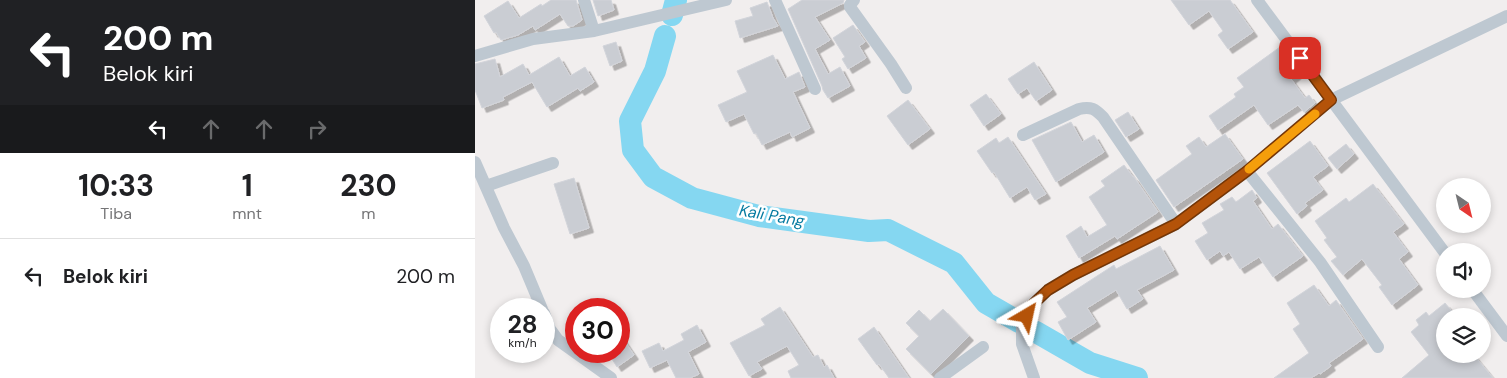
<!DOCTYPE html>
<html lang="id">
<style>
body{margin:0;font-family:"DM Sans",sans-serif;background:#f2f2f2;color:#202124;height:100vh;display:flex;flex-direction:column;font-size:19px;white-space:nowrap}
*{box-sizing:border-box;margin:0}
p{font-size:16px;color:#757577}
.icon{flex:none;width:28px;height:28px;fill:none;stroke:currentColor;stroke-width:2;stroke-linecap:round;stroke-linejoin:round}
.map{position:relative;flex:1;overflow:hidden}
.sheet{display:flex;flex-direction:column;background:#fff;width:475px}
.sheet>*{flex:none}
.banner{background:#202124;color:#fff;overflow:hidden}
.needle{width:32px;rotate:145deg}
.controls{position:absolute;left:961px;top:178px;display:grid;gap:10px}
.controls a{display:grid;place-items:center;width:55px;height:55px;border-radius:50%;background:#fff;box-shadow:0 2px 8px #0003;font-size:25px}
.speed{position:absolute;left:15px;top:298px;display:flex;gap:10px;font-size:25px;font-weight:700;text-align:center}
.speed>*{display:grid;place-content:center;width:65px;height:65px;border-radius:50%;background:#fff;box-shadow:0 2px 8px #0003;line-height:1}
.speed small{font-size:12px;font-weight:400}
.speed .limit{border:8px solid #d22;background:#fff;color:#111}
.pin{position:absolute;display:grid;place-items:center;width:42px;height:42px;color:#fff;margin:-21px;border-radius:10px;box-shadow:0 2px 8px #0006}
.me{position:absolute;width:55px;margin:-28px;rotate:36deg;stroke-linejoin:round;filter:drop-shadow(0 0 4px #0008)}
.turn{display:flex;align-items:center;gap:18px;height:105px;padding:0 20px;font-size:22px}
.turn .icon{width:65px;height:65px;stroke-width:2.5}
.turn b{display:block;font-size:35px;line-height:42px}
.lanes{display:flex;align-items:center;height:48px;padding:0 20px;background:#0003;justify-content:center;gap:25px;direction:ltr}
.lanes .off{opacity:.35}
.eta{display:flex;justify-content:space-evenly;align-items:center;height:85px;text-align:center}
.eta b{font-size:30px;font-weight:700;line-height:35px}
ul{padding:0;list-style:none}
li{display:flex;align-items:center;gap:15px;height:75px;padding:0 20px;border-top:1px solid #e0e0e0}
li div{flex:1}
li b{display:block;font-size:19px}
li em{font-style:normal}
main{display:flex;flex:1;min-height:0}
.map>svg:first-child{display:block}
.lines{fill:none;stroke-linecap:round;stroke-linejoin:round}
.river{stroke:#85d7f1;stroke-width:22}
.building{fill:#cacdd3;stroke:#d2d4da;filter:url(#shadow)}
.minor{stroke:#bec8d1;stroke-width:12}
.route-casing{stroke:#753606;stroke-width:12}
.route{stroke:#b45309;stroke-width:9}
.slow{stroke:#f59e0b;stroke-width:9}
.labels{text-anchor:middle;stroke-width:5;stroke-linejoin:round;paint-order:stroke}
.water-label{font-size:16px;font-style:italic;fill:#067ba1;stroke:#fff}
</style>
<main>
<section class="sheet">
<div class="banner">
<div class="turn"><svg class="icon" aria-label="left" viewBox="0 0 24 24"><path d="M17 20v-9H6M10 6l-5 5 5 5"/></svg><div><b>200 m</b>Belok kiri</div></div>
<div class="lanes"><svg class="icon" aria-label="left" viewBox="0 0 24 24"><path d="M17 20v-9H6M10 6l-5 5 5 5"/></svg><svg class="icon off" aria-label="ahead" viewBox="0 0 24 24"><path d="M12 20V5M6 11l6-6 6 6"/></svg><svg class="icon off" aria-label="ahead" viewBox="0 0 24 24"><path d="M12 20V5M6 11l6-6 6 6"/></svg><svg class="icon off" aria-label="right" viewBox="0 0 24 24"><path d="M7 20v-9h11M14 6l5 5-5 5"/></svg></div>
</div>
<div class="eta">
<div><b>10:33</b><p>Tiba</p></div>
<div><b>1</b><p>mnt</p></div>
<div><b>230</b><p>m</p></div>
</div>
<ul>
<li><svg class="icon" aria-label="left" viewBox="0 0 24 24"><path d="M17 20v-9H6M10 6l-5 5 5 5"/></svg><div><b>Belok kiri</b></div><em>200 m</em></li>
</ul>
</section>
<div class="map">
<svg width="1032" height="378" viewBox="0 0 1032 378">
<defs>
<filter id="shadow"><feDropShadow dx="4.5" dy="4.5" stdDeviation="0" flood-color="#0004"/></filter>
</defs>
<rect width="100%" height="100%" fill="#f1eeee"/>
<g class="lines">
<path class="river" d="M197 15 201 0
M190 36 180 71 155 121 158 150 178 177 217 198 284 216 394 231 413 230 479 263 511 303 544 322
M561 332 615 363 662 378"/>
</g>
<path class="building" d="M76 0H101L107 20 98 26H93L85 14 60 30 58 26 43 35 26 40 21 32 19 33 9 16 33 1 44 18 66 4 67 6Z
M118 0H136L139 10 123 16Z
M327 0H369L368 3 340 17 355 40 340 49 353 74 365 67 375 86 353 98 348 90 347 86 313 9Z
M696 0H755L778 32 753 49 743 35 748 31 734 11 714 25Z
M292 2 298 18 303 26 265 38 260 21 278 16 275 8Z
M378 25 390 42 384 46 391 58 373 69 367 59 370 57 358 38Z
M141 42 147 61 135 66 128 46Z
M805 47 822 74 816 79 830 98 834 95 840 103 829 112 823 105 793 125 779 105 743 130 734 116 761 97 759 94 769 87 762 78Z
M298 55 310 79 324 72 330 87 318 92 335 128 317 137 315 132 287 145 281 133 279 134 269 114 251 122 243 105 272 92 262 71Z
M84 57 95 76 110 67 119 82 105 91 103 88 72 107 57 82 28 97 29 100 7 108 0 90V64L20 59 25 77 48 64 54 75Z
M559 62 577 90 561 101 552 88 543 94 533 79Z
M511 94 526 114 509 126 495 105Z
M433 100 455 129 433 145 412 116Z
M653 112 664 129 651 137 640 120Z
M596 122 607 142 619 135 629 152 581 182 557 140Z
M750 134 768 159 699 207 681 180 717 154 711 146 724 137 731 147Z
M533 137 571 194 560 200 552 187 535 198 519 172 517 173 502 151 521 138 524 143Z
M835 141 853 166 838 177 848 190 830 203 832 206 822 214 792 173Z
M871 144 879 154 862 169 853 158Z
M649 165 658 177H659L683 212 642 239 640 236 604 258 591 236 606 226 612 237 632 225 614 197 630 186 626 181Z
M99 178 114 228 95 234 79 184Z
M898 184 929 224 918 232 933 252 924 259 943 285 917 305 904 287 907 285 887 259 868 275 856 261 862 257 849 240 852 238 840 221 871 198 874 202Z
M777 190 782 198 778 201 797 229 803 224 828 256 798 277 784 257 765 269 754 252 748 256 745 251 732 260 720 241 733 233 727 223 749 210 745 204 757 197 761 202Z
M685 246 699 270 662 290 668 299 652 309 641 290 612 308 621 322 593 340 583 322 592 317 582 302 639 265 641 269Z
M839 285 854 306 861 300 888 339 854 363 856 366 845 374 844 373 836 378H799L834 353 818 329 825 324 812 303Z
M970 303 981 316H970V354H998L1018 378H927L954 355 936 332 944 325 941 320 951 312 954 316Z
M305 307 338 357 343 355 349 367 352 365 359 378H316L313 371 324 365 312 346 282 362 287 369 274 376 255 343 290 325 286 319Z
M468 309 494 336 456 374 431 349 444 336 431 323 444 310 455 321Z
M222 325 231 342 213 352 224 374 215 378H201L192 360 175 368 167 351 184 343 188 351 209 340 206 334Z
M399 327 434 378H414L404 364 402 365 383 339Z
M144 333 159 355 142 367 132 351H144Z"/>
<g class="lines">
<path class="minor" d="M109 0 119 31
M300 0 340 89
M379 0 375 5V7L416 64 431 88
M782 0 970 253
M0 56 58 39 119 31 251 0
M548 135 604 109C616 106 620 109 628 117L701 224
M0 162 29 228 49 266 67 309
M772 171 845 262 903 347
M11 186 78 163
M997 289 1032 336
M69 313 75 329 83 340 136 378
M465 378 508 347
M559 378 547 344V327L556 306 573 290 598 275 701 224 772 171 856 100 1032 16"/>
</g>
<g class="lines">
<g class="route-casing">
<path id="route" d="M552 316 556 306 573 290 598 275 701 224 772 171 856 100 825 58"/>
</g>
<use href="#route" class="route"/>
<path class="slow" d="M774 169 840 114"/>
</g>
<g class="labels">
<g class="water-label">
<text transform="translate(297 215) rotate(10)" y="6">Kali Pang</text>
</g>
</g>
</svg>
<div class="controls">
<a><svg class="needle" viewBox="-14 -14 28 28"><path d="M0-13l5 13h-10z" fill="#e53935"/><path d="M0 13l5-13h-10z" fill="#757577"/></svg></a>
<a><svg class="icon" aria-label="sound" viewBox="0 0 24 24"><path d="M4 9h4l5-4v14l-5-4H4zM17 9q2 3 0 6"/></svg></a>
<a><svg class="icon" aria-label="layers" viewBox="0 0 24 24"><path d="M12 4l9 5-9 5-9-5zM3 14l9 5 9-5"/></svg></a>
</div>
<div class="speed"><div>28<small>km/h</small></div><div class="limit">30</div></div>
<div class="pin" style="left:825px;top:58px;background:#d93025"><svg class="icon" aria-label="arrive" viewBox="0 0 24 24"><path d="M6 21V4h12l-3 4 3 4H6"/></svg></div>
<svg class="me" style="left:552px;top:316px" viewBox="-20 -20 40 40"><path d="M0-17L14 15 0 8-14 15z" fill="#b45309" stroke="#fff" stroke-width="4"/></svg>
</div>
</main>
